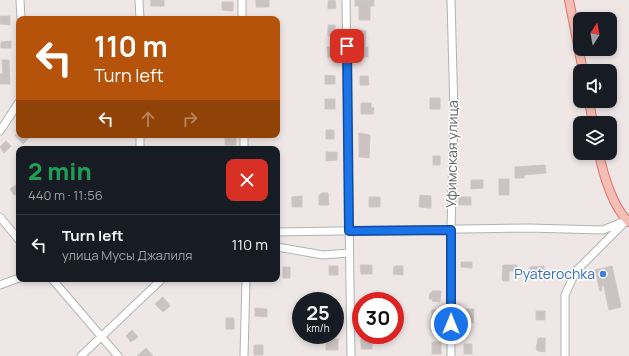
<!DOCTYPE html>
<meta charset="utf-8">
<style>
body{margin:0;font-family:Manrope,sans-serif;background:#242831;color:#f1f3f6;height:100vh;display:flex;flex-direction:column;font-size:15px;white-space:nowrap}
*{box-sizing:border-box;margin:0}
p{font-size:13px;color:#9ea1a6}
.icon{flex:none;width:22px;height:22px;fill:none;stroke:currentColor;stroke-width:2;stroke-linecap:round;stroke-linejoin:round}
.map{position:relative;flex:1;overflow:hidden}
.drawer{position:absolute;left:16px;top:146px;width:264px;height:136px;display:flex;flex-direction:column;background:#171b24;border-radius:8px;box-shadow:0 2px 6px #0003}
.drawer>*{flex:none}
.banner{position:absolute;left:16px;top:16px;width:264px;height:122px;border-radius:8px;box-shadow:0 2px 6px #0003;background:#b45309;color:#fff;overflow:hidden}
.needle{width:26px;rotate:11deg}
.controls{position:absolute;left:573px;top:12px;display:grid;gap:8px}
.controls a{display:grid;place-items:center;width:44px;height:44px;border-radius:8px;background:#171b24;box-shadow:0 2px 6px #0003;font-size:20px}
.speed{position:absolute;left:292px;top:292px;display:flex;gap:8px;font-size:20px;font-weight:700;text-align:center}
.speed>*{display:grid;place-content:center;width:52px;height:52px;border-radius:50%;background:#171b24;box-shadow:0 2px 6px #0003;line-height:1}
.speed small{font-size:10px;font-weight:400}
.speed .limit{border:6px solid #d22;background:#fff;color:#111}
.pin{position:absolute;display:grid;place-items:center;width:34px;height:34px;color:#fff;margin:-17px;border-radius:8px;box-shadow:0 2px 6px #0006}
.me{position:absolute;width:44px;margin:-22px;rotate:0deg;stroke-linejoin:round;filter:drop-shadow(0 0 3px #0008)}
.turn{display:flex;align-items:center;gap:14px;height:84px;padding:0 12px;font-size:18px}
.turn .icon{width:52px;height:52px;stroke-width:2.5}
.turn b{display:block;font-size:28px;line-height:34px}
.lanes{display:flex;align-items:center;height:38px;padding:0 12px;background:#0003;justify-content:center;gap:20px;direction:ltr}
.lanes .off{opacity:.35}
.round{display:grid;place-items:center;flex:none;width:42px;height:42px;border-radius:8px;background:#242831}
.headline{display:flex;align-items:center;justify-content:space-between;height:68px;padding:0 12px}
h1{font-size:24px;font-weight:800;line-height:30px;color:#1e9e55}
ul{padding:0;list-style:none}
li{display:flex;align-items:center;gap:12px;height:60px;padding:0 12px;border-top:1px solid #363941}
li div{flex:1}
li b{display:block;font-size:15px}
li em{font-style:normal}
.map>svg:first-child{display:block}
.building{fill:#cac3c2;stroke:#d2c5c5}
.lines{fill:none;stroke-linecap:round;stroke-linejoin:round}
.minor-casing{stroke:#afb4b4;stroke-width:9}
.major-casing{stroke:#e1726d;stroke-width:10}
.minor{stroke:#fff;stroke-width:7}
.major{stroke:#f5beb4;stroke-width:8}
.route-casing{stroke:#114b97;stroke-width:10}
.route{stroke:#1a73e8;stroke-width:7}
.shop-dot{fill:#3f7fe0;stroke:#fff;stroke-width:1.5}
.labels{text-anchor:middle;stroke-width:3;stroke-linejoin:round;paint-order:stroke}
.street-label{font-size:14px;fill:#5e6564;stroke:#fff}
.shop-label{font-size:14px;fill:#366cbe;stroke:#fff;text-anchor:end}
</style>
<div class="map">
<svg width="629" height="356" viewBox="0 0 629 356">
<rect width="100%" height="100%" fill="#eee7e6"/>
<path class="building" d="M151 0H164V6H151Z
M256 0H269V7H256Z
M335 0 336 8 328 9V1Z
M355 0H374V6H370V20H359V6H355Z
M222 2H233V11L222 10Z
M0 16H10V25L0 24Z
M328 25H335V36H328Z
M360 30 366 31 365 47H368V57H358Z
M11 41V48H1V42Z
M327 47H332V50H335L336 57H328Z
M2 60H9L10 84H0V74H3Z
M325 75 335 76V84H325Z
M360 76H368L369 85H360Z
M430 98H440V109H430Z
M325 99H335V109H325Z
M361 103H371V108H374L373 114H361Z
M326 130H334V139H326Z
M359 133 370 135 369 158 359 157Z
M15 135H27L29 138 23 144Z
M225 135 236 137V145H225Z
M6 141 11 146 4 153 0 147Z
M326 152H337V160L326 161Z
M433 156H440V165H433Z
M545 165 546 173 524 175V178H515V167Z
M499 179H509V195H499Z
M471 180H483V188L471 189Z
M16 185 19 192 14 195 10 189Z
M322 193H328L329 205H319V195Z
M420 195 431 196V208L419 207Z
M302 196V207H292V197Z
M369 197H380V207H369Z
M459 197H471V205H459Z
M461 262H472V268L461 267Z
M360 265H372V274H361Z
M503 265H517V271H509V281H504L502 279Z
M329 266H338V275H329Z
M394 266H403V275L393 274Z
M544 266V278L536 279V275H531L530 267Z
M612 266 621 307 609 310 603 282 601 291H600L595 270Z
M283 267H290V278H283Z
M432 291H441L440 302 432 301V299H429L430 293H432Z
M163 297 170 306 163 312 155 304Z
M255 308 267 309V317L255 316Z
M465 309H474L473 323H465Z
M432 310H440L439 320H432Z
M536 311H545V320H536Z
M226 318H234V329H226Z
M132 330 138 337 131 342 126 336Z
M538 338H545V352L538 351 536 349Z
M326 339H338V350H326Z
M361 339H372V349H361Z
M432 342H441V354H432Z
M464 344H472V354H464Z
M254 345H263V355H254Z
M146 348 153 356H137Z"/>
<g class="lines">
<g class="minor-casing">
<path id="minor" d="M20 0 21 19
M139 0 140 19
M242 0V19
M346 0 351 356
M451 0 454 113 451 229V356
M0 131 19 102
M140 135V149
M244 135V149
M0 217 19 240
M277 232 528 228 603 230 627 220
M277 247 323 255 349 253
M52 279 118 356
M0 285 19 278
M81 356 162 279
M244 356 246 279
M565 356V295L576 271 624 223"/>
</g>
<g class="major-casing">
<path id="major" d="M569 0 583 71
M589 101 593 123
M599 153C603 174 613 208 629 222"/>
</g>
<use href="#minor" class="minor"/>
<use href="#major" class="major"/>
</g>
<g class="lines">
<g class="route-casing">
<path id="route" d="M347 46 349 231 451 230V324"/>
</g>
<use href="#route" class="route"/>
</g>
<circle class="shop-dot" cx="603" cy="274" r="4"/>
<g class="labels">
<g class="street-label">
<text transform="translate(452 154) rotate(-89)" y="5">Уфимская улица</text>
</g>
<g class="shop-label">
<text x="595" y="279">Pyaterochka</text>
</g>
</g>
</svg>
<div class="controls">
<a><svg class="needle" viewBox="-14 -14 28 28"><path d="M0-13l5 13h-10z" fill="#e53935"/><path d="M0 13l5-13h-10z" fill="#9ea1a6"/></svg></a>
<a><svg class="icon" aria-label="sound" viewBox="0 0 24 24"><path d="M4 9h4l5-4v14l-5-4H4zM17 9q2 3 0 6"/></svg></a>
<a><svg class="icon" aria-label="layers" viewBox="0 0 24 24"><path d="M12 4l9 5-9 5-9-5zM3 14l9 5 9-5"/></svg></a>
</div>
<div class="speed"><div>25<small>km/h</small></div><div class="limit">30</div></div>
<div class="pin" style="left:347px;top:46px;background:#d93025"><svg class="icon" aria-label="arrive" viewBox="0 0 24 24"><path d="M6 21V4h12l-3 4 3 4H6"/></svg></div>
<svg class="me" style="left:451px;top:324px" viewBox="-20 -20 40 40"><circle r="17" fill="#1a73e8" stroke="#fff" stroke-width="3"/><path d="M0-11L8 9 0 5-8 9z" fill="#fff"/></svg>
<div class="banner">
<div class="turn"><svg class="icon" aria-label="left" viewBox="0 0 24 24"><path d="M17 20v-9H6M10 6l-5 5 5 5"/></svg><div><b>110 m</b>Turn left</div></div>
<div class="lanes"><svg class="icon" aria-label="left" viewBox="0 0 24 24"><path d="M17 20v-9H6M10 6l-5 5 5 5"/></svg><svg class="icon off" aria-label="ahead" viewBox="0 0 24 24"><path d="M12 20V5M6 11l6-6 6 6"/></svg><svg class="icon off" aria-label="right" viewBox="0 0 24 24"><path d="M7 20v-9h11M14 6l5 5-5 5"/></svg></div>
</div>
<section class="drawer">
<div class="headline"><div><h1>2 min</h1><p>440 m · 11:56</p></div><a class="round" style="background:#d93025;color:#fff"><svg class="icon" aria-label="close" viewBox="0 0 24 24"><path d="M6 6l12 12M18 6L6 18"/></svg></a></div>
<ul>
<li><svg class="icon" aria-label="left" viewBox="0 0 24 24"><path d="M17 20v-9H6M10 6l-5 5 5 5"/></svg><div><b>Turn left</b><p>улица Мусы Джалиля</p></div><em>110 m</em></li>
</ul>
</section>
</div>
